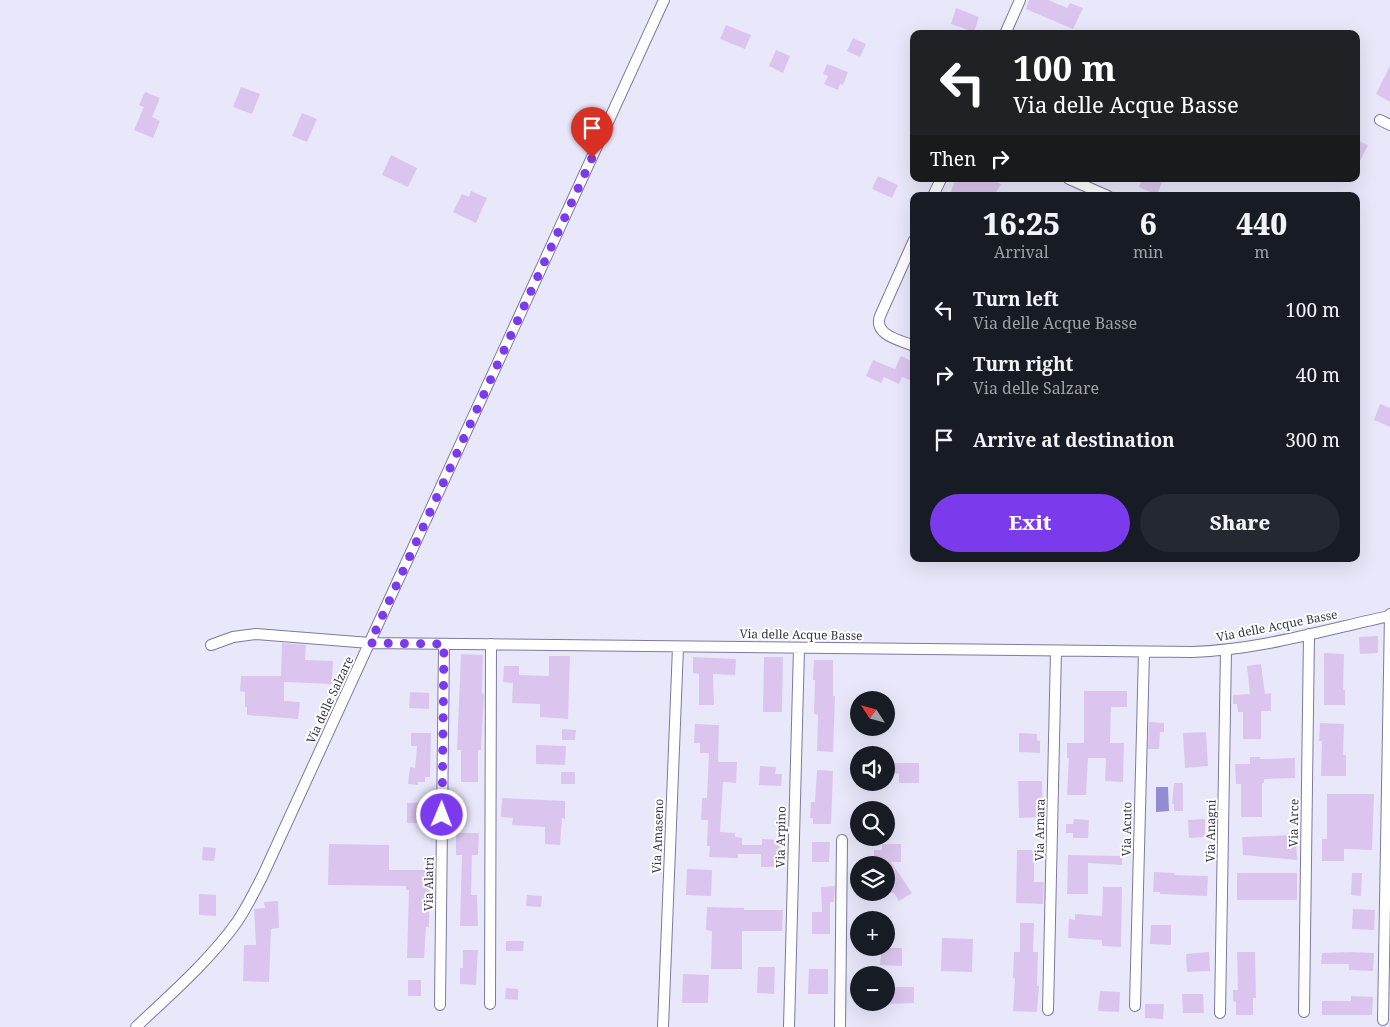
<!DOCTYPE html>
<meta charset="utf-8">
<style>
body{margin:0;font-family:"Noto Serif",serif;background:#242831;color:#f1f3f6;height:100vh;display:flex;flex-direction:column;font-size:19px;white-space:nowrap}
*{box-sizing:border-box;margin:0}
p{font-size:16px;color:#9ea1a6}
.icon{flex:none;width:28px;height:28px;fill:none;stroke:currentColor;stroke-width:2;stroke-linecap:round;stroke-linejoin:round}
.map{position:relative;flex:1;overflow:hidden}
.drawer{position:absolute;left:910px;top:192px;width:450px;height:370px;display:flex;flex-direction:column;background:#171b24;border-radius:10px;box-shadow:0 5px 20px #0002}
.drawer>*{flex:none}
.top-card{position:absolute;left:910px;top:30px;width:450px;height:152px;border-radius:10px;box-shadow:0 5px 20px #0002;background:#202124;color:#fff;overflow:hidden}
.needle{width:32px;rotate:306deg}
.controls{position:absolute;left:850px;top:691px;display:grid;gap:10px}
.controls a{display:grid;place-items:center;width:45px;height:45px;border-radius:50%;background:#171b24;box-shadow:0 5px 20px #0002;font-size:25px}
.pin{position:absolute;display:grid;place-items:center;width:42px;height:42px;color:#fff;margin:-51px -21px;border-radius:50% 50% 50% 0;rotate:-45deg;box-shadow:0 0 5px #0007}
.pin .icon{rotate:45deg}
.me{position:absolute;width:55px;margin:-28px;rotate:1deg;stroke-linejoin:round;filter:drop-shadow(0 0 4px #0008)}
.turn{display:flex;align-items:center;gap:18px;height:105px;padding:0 20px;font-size:22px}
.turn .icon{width:65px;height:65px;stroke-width:2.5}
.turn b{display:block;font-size:35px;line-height:42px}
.then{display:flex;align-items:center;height:48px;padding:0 20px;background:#0003;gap:10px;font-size:19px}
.eta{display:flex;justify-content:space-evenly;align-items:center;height:85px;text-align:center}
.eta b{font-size:30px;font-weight:800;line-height:35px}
.primary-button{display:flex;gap:10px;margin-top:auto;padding:10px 20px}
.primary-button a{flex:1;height:58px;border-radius:30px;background:#7c3aed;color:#fff;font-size:20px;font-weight:800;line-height:58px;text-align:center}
.primary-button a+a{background:#242831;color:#f1f3f6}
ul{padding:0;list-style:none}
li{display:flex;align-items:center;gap:15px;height:65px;padding:0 20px}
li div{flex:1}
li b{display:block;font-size:19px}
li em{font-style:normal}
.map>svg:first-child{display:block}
.water{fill:#948bd5}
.building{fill:#dbc5ef}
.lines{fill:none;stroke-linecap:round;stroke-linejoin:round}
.street-casing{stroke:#7d79a3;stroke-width:12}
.street{stroke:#fff;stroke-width:10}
.route{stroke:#7c3aed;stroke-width:9;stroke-dasharray:0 16.2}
.labels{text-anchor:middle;stroke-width:4;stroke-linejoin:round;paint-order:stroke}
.street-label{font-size:12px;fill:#373648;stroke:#fff}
</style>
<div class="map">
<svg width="1390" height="1027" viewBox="0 0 1390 1027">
<rect width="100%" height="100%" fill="#e9e8fb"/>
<path class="water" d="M1156 787H1168L1169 811 1156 812Z"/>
<path class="building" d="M1029 0H1048L1067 8 1070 3 1083 8 1073 29 1026 9Z
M956 8 979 17 974 32 951 24Z
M726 25 751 35 745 49 720 39Z
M853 38 866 44 860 57 847 51Z
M776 50 790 56 783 73 769 66Z
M827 64 848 72 843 85 840 84 838 90 824 84 828 76 823 74Z
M1390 66V102L1376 94Z
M241 87 260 94 252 114 233 107Z
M145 92 160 98 152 117 160 121 153 138 134 130 144 107 139 105Z
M302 113 317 119 307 142 292 136Z
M1356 140 1368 145 1356 169Z
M391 155 417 168 408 187 382 175Z
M878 176 898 185 892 198 872 189Z
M956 179H991L1001 184 994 196H949Z
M1142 179H1163L1157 195 1139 187Z
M471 191 487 198 476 223 453 212 462 194 469 197Z
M901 356 914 362V372L910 380 902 377 899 384 884 377 881 383 866 376 873 360 895 369Z
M1380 404 1390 408V427L1374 420Z
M1378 636V653L1360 654 1359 637Z
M282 643 306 645 305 660 333 661 332 684 284 682V701L300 702 298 719 247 715V707H245V692L240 691 241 676H281Z
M1324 653 1344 654 1343 690H1345V705H1324Z
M461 654 483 655 482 693 484 694 481 750H478V782H461V750H457Z
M549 656H570L568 719 540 717V704L512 703 513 683 503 682 504 666H519V675L549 676Z
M693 657 736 659 735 675 713 674 714 705H699V674L693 673Z
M764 657H783L782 712H763Z
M814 660H833V696H835L833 752 817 751 818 715 814 714 815 680H813Z
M1261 664 1265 694 1271 693V711H1261V739H1243V712H1238L1237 704H1233V695L1250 694 1247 666Z
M1084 691H1127V707H1111L1110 743H1124L1123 782 1105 781 1106 758H1088L1086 795H1067L1069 758H1067V743H1084Z
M410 692 429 693V709L409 708Z
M1149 722 1164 723V732H1160L1159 749H1148Z
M1320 723 1344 724 1343 755H1346V776H1321L1322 741H1319Z
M695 724 719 725 718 762H737L736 783 723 782 720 832 735 833V837L742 838V845H762V839L780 840 779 867H761V854H738V858L709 857 710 846H707L708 820H701L702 798H707L709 753H700V743H694Z
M562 729 576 730 575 740H562Z
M1206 732 1208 766 1185 768 1183 733Z
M411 733H431L430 777H425V782H418V785L408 784 410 767 415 768 417 746H411Z
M1019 733 1037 734V740L1040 741V753L1019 752Z
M536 745 566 746 565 765 536 764Z
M1250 757H1260V759L1295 758V778L1264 779V783H1262V817H1241V784H1236L1235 764H1250Z
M895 763H919V783H899V774L894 773Z
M760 766 776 767 775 774H782L781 786 759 785Z
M817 770 833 771 831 824H813V818H810L811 802H815Z
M561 772H575V784H561Z
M1018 781H1042L1043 817 1019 818Z
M1174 783H1183V811H1174V804H1172Z
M1327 794H1374L1372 850 1344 849V861H1322V839H1327Z
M502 798 565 801V819L562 818 560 845 545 844V827L512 825 513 818 501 817Z
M429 802V823H407V803Z
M1074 819 1089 820 1088 838H1073V833H1066V824H1073Z
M1205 819V837L1189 838 1188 820Z
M456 833H479L478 855H472L471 895H477L478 926H460L462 855H456Z
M1296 835 1297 860 1243 855 1242 837Z
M812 842H830L829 862H812Z
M329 844 389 845V870H430L429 927H426L424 958H407L409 890H406V886L328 885Z
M882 844H901V862H891L912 893 899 901 894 893H887L886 862H874V850H882Z
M203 847 216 848 214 861 202 860Z
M1017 850H1034V882H1044L1043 904 1016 903Z
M1068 855 1122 856V865L1088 863V894H1067Z
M687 869 712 870 711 896 686 895Z
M1154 872 1175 873 1174 875 1208 876 1207 896 1160 894V892H1153Z
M1237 873H1297V900H1237Z
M1352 873H1362L1361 896 1351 895Z
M835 886 834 902H830V934H812V912H822L821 887Z
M1103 887H1122L1121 947 1102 946V940L1068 938 1069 919 1075 920V914L1102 916Z
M199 894 216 895V916L199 915Z
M527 895 542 896 541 907 526 906Z
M278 901 279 928 271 929 269 982 243 981 244 945H256L254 909 265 908 264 902Z
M707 907 744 908V910H783L782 931H744L742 932V969H711L712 931 706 930Z
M1353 909 1375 910 1374 930 1352 929Z
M1020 923H1034L1033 952H1038L1037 986H1039L1037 1012 1013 1011 1015 978H1013L1014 952H1020Z
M1151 925H1171V945L1150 944Z
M942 938 973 939 972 972 941 971Z
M506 941H524L523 951H506Z
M882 948H902V966L880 965Z
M463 950H478L476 985 460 984V968H463Z
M1209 952 1210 971 1187 972 1186 954Z
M1237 952H1255L1256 998H1253V1015H1236V1002L1233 1001V990H1238Z
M1350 952 1374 953 1373 971 1349 970V964H1321L1322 953Z
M758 967H775L774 994 757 993Z
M809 969H828V994H808Z
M683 974 709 975 708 1003H682Z
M408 980H421V996H408Z
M888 987H914V1003L888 1004Z
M506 988 518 989V1000L505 999Z
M1100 991 1120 992 1119 1012 1098 1011Z
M1182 994H1203L1204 1013H1183Z
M1351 996 1373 997 1372 1015H1322V1001H1351Z
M1145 1004H1164L1163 1019 1145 1018Z"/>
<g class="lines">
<g class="street-casing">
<path id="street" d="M1005 34 1020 0
M1380 120 1390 125
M1069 179 1108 196
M933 196 941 179
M914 240 880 316C873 335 900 340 914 346
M211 645 233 637 256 634 370 643 1192 652C1259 650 1325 630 1389 616
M490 1004 491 644
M440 1005 444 644
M1135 1006 1144 652
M1048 1010 1056 651
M1304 1012 1309 634
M1220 1013 1226 650
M1383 1020 1390 614
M136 1027C171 994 209 961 237 922 247 907 255 891 263 875L664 0
M663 1027 678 647
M789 1027 799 648
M840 1027 842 840"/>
</g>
<use href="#street" class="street"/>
</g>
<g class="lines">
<path class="route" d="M442 815 444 644 370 643 592 158"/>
</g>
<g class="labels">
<g class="street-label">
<text transform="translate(1277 626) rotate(-11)" y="4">Via delle Acque Basse</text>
<text transform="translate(801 635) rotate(1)" y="4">Via delle Acque Basse</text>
<text transform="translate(330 700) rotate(-65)" y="4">Via delle Salzare</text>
<text transform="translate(1294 823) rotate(-89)" y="4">Via Arce</text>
<text transform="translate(1127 829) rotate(-89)" y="4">Via Acuto</text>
<text transform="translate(1040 830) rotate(-89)" y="4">Via Arnara</text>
<text transform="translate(1211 831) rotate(-89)" y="4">Via Anagni</text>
<text transform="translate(658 836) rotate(-88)" y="4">Via Amaseno</text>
<text transform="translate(781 837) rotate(-89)" y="4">Via Arpino</text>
<text transform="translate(429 884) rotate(-89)" y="4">Via Alatri</text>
</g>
</g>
</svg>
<div class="controls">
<a><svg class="needle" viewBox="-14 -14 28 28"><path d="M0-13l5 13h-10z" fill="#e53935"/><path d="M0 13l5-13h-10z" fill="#9ea1a6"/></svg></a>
<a><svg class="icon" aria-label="sound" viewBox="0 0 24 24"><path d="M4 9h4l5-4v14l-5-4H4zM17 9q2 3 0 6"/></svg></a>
<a><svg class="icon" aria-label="search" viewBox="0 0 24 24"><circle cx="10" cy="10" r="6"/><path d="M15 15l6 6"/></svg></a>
<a><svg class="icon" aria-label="layers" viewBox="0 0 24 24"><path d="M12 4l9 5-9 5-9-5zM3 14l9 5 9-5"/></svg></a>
<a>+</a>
<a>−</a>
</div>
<div class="pin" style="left:592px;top:158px;background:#d93025"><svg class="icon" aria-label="arrive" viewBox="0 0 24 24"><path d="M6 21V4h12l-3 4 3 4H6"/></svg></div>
<svg class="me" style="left:442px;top:815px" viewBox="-20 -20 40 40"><circle r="17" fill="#7c3aed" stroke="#fff" stroke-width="3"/><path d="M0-11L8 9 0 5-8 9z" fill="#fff"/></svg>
<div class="top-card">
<div class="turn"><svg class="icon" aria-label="left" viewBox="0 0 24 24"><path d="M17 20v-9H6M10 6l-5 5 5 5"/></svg><div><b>100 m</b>Via delle Acque Basse</div></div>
<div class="then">Then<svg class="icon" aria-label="right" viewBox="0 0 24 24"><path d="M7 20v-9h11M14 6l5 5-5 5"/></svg></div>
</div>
<section class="drawer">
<div class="eta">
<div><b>16:25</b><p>Arrival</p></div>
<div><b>6</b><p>min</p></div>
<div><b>440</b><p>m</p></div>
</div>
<ul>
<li><svg class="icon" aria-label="left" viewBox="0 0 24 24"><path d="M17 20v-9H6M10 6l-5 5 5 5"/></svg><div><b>Turn left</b><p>Via delle Acque Basse</p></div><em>100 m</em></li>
<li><svg class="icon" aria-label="right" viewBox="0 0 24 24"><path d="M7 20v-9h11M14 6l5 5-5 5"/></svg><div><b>Turn right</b><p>Via delle Salzare</p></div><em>40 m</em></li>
<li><svg class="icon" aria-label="arrive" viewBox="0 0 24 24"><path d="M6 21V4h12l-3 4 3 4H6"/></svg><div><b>Arrive at destination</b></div><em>300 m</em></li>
</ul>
<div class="primary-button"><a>Exit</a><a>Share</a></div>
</section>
</div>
